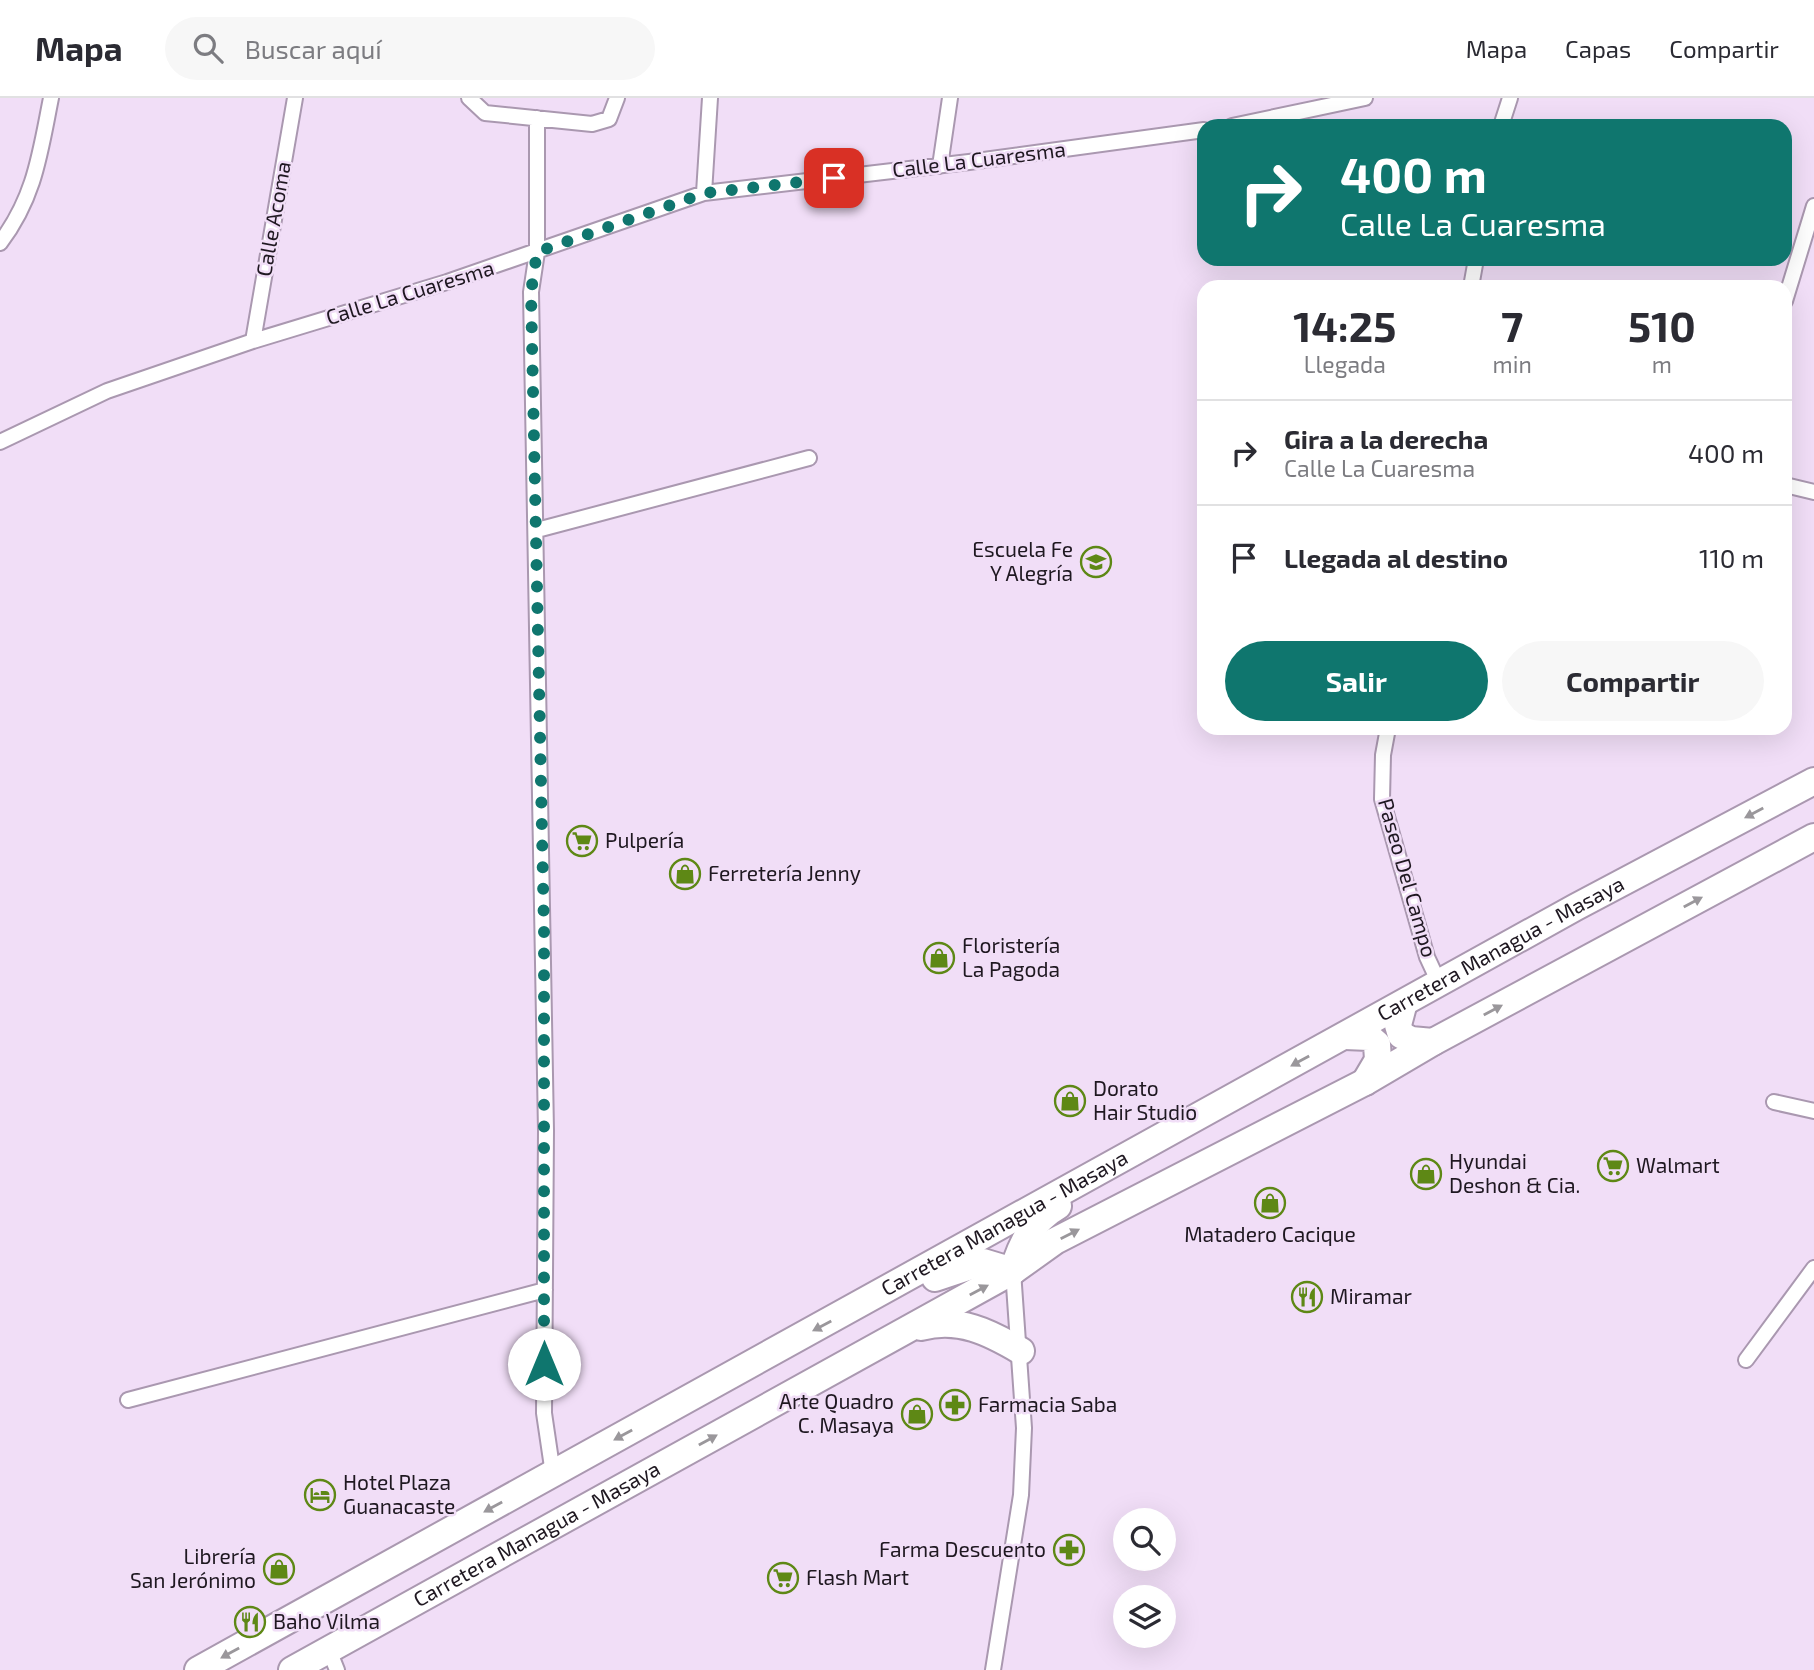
<!DOCTYPE html>
<html lang="es">
<meta charset="utf-8">
<style>
body{margin:0;font-family:"Exo 2",sans-serif;background:#f7f7f7;color:#2b2b33;height:100vh;display:flex;flex-direction:column;font-size:26px;white-space:nowrap}
*{box-sizing:border-box;margin:0}
p{font-size:23px;color:#7c7c81}
.icon{flex:none;width:38px;height:38px;fill:none;stroke:currentColor;stroke-width:2;stroke-linecap:round;stroke-linejoin:round}
.map{position:relative;flex:1;overflow:hidden}
.sheet{position:absolute;left:1197px;top:182px;width:595px;height:455px;display:flex;flex-direction:column;background:#fff;border-radius:21px;box-shadow:0 7px 28px #0002}
.sheet>*{flex:none}
.guide{position:absolute;left:1197px;top:21px;width:595px;height:147px;border-radius:21px;box-shadow:0 7px 28px #0002;background:#0f766e;color:#fff;overflow:hidden}
.tools{position:absolute;left:1113px;top:1410px;display:grid;gap:14px}
.tools a{display:grid;place-items:center;width:63px;height:63px;border-radius:50%;background:#fff;box-shadow:0 7px 28px #0002;font-size:35px}
.pin{position:absolute;display:grid;place-items:center;width:60px;height:60px;color:#fff;margin:-30px;border-radius:14px;box-shadow:0 4px 10px #0006}
.me{position:absolute;width:77px;margin:-38px;rotate:0deg;stroke-linejoin:round;filter:drop-shadow(0 0 5px #0008)}
.turn{display:flex;align-items:center;gap:24px;height:147px;padding:0 28px;font-size:32px}
.turn .icon{width:91px;height:91px;stroke-width:2.5}
.turn b{display:block;font-size:49px;line-height:60px}
.eta{display:flex;justify-content:space-evenly;align-items:center;height:119px;text-align:center}
.eta b{font-size:42px;font-weight:700;line-height:49px}
.cta{display:flex;gap:14px;margin-top:auto;padding:14px 28px}
.cta a{flex:1;height:80px;border-radius:42px;background:#0f766e;color:#fff;font-size:28px;font-weight:700;line-height:80px;text-align:center}
.cta a+a{background:#f7f7f7;color:#2b2b33}
ul{padding:0;list-style:none}
li{display:flex;align-items:center;gap:21px;height:105px;padding:0 28px;border-top:2px solid #e1e1e2}
li div{flex:1}
li b{display:block;font-size:26px}
li em{font-style:normal}
header{display:flex;align-items:center;gap:42px;box-sizing:border-box;height:98px;padding:0 35px;background:#fff;border-bottom:2px solid #e1e1e2}
header strong{font-size:33px}
nav{display:flex;gap:38px;margin-inline-start:auto;font-size:24px}
.search{width:490px;height:63px;background:#f7f7f7;display:flex;align-items:center;gap:18px;box-sizing:border-box;padding:0 24px;border-radius:38px;color:#7c7c81;font-size:26px}
.map>svg:first-child{display:block}
.lines{fill:none;stroke-linecap:round;stroke-linejoin:round}
.street-casing{stroke:#aa98b0;stroke-width:18}
.highway-casing{stroke:#aa98b0;stroke-width:30}
.street{stroke:#fff;stroke-width:14}
.highway{stroke:#fff;stroke-width:26}
.oneway{fill:#9a979b}
.route{stroke:#0f766e;stroke-width:12;stroke-dasharray:0 21.6}
.labels{text-anchor:middle;stroke-width:5;stroke-linejoin:round;paint-order:stroke}
.street-label{font-size:21px;fill:#1f1821;stroke:#f1def7}
.poi-label{font-size:21px;fill:#1f1821;stroke:#f1def7;text-anchor:start}
</style>
<header>
<strong>Mapa</strong>
<div class="search"><svg class="icon" aria-label="search" viewBox="0 0 24 24"><circle cx="10" cy="10" r="6"/><path d="M15 15l6 6"/></svg>Buscar aquí</div>
<nav><a>Mapa</a><a>Capas</a><a>Compartir</a></nav>
</header>
<div class="map">
<svg width="1814" height="1572" viewBox="0 0 1814 1572">
<rect width="100%" height="100%" fill="#f1def7"/>
<g class="lines">
<g class="street-casing">
<path id="street" d="M469 0 485 15 592 26 609 21 617 0
M537 20V154L531 194 546 1033 544 1315 553 1376
M1232 28 1365 0
M1501 28 1510 0
M940 68 950 0
M704 95 710 0
M0 145C35 99 40 55 51 0
M1471 189 1476 161
M1785 203 1814 108
M253 243 295 0
M0 344 107 293 253 243 447 184 704 95 969 64 1204 32
M1785 387 1814 394
M537 432 809 360
M1388 630 1383 657 1382 701 1427 859 1440 887
M1774 1004 1814 1013
M1746 1262 1814 1170
M128 1302 545 1192
M329 1552 337 1572
M993 1572 1021 1397 1024 1330 1013 1173"/>
</g>
<g class="highway-casing">
<g id="highway">
<path d="M1403 908 1398 927 1401 937 1411 942 1433 944"/>
<path d="M1345 938 1369 939 1377 946 1378 962 1365 984"/>
<path d="M1013 1173C1021 1146 1032 1123 1058 1108"/>
<path d="M935 1180 983 1164 1013 1173"/>
<path d="M921 1229C959 1219 989 1234 1021 1253"/>
<path id="s1" d="M198 1572 1576 809 1814 683"/>
<path id="s2" d="M292 1572 1013 1173 1055 1143 1365 984 1433 944 1814 739"/>
</g>
</g>
<use href="#street" class="street"/>
<use href="#highway" class="highway"/>
</g>
<defs><path id="oneway-solid" d="M-6-.8H1V-3.2L6.5 0L1 3.2V.8H-6Z" transform="scale(1.75)"/></defs>
<g class="oneway">
<use href="#oneway-solid" transform="translate(1754 715) rotate(152)"/>
<use href="#oneway-solid" transform="translate(1693 804) rotate(-28)"/>
<use href="#oneway-solid" transform="translate(1493 912) rotate(-28)"/>
<use href="#oneway-solid" transform="translate(1300 963) rotate(151)"/>
<use href="#oneway-solid" transform="translate(1070 1136) rotate(-27)"/>
<use href="#oneway-solid" transform="translate(979 1192) rotate(-28)"/>
<use href="#oneway-solid" transform="translate(822 1228) rotate(152)"/>
<use href="#oneway-solid" transform="translate(623 1337) rotate(151)"/>
<use href="#oneway-solid" transform="translate(708 1342) rotate(-29)"/>
<use href="#oneway-solid" transform="translate(493 1409) rotate(151)"/>
<use href="#oneway-solid" transform="translate(230 1555) rotate(151)"/>
</g>
<g class="lines">
<path class="route" d="M544 1266V833L531 194 537 154 705 95 834 80"/>
</g>
<defs>
<g id="school-ring" transform="scale(1.575)"><circle r="9.5" fill="#f1def7" stroke="#5e8815" stroke-width="1.5"/><path d="M0-5L7-2L0 1L-7-2ZM-4 1L0 2.5L4 1V4Q0 6-4 4Z" fill="#5e8815"/></g>
<g id="supermarket-ring" transform="scale(1.575)"><circle r="9.5" fill="#f1def7" stroke="#5e8815" stroke-width="1.5"/><path d="M-6-5.5h2.5l.6 2H6L4.5 2H-2.5L-4.4-4H-6ZM-1.5 3.2a1.3 1.3 0 1 0 .1 0ZM3 3.2a1.3 1.3 0 1 0 .1 0Z" fill="#5e8815"/></g>
<g id="shop-ring" transform="scale(1.575)"><circle r="9.5" fill="#f1def7" stroke="#5e8815" stroke-width="1.5"/><path d="M-5-2.5h2.3a2.7 3.5 0 0 1 5.4 0H5L5.5 6h-11ZM-1.5-2.5h3a1.5 2.3 0 0 0-3 0Z" fill="#5e8815"/></g>
<g id="restaurant-ring" transform="scale(1.575)"><circle r="9.5" fill="#f1def7" stroke="#5e8815" stroke-width="1.5"/><path d="M-5-6h1v4h1v-4h1v4h1v-4h1v5L-1.5 .5V6h-2V.5L-5-1ZM5-6V6H3V1.5H1.5Q1.5-4 5-6Z" fill="#5e8815"/></g>
<g id="pharmacy-ring" transform="scale(1.575)"><circle r="9.5" fill="#f1def7" stroke="#5e8815" stroke-width="1.5"/><path d="M-2-6h4v4h4v4h-4v4h-4v-4h-4v-4h4Z" fill="#5e8815"/></g>
<g id="hotel-ring" transform="scale(1.575)"><circle r="9.5" fill="#f1def7" stroke="#5e8815" stroke-width="1.5"/><path d="M-6-4.5h1.5V1H6V5H4.5V3h-9V5H-6ZM-4 0a1.8 1.8 0 1 1 3.6 0ZM.5 0V-2.5h3Q6-2.5 6 0Z" fill="#5e8815"/></g>
</defs>
<g fill-rule="evenodd">
<use href="#school-ring" x="1096" y="464"/>
<use href="#supermarket-ring" x="582" y="743"/>
<use href="#shop-ring" x="685" y="776"/>
<use href="#shop-ring" x="939" y="860"/>
<use href="#shop-ring" x="1070" y="1003"/>
<use href="#supermarket-ring" x="1613" y="1068"/>
<use href="#shop-ring" x="1426" y="1076"/>
<use href="#shop-ring" x="1270" y="1105"/>
<use href="#restaurant-ring" x="1307" y="1199"/>
<use href="#pharmacy-ring" x="955" y="1307"/>
<use href="#shop-ring" x="917" y="1316"/>
<use href="#hotel-ring" x="320" y="1397"/>
<use href="#pharmacy-ring" x="1069" y="1452"/>
<use href="#shop-ring" x="279" y="1471"/>
<use href="#supermarket-ring" x="783" y="1480"/>
<use href="#restaurant-ring" x="250" y="1524"/>
</g>
<g class="labels">
<g class="street-label">
<text transform="translate(979 62) rotate(-7)" y="7">Calle La Cuaresma</text>
<text transform="translate(274 121) rotate(-80)" y="7">Calle Acoma</text>
<text transform="translate(410 195) rotate(-17)" y="7">Calle La Cuaresma</text>
<text transform="translate(1407 780) rotate(74)" y="7">Paseo Del Campo</text>
<text dy="7" stroke="none"><textPath href="#s1" startOffset="1489">Carretera Managua - Masaya</textPath></text>
<text dy="7" stroke="none"><textPath href="#s1" startOffset="922">Carretera Managua - Masaya</textPath></text>
<text dy="7" stroke="none"><textPath href="#s2" startOffset="280">Carretera Managua - Masaya</textPath></text>
</g>
<g class="poi-label">
<text x="1073" y="459" text-anchor="end">Escuela Fe<tspan x="1073" dy="24">Y Alegría</tspan></text>
<text x="605" y="750">Pulpería</text>
<text x="708" y="783">Ferretería Jenny</text>
<text x="962" y="855">Floristería<tspan x="962" dy="24">La Pagoda</tspan></text>
<text x="1093" y="998">Dorato<tspan x="1093" dy="24">Hair Studio</tspan></text>
<text x="1449" y="1071">Hyundai<tspan x="1449" dy="24">Deshon &amp; Cia.</tspan></text>
<text x="1636" y="1075">Walmart</text>
<text x="1270" y="1144" text-anchor="middle">Matadero Cacique</text>
<text x="1330" y="1206">Miramar</text>
<text x="894" y="1311" text-anchor="end">Arte Quadro<tspan x="894" dy="24">C. Masaya</tspan></text>
<text x="978" y="1314">Farmacia Saba</text>
<text x="343" y="1392">Hotel Plaza<tspan x="343" dy="24">Guanacaste</tspan></text>
<text x="1046" y="1459" text-anchor="end">Farma Descuento</text>
<text x="256" y="1466" text-anchor="end">Librería<tspan x="256" dy="24">San Jerónimo</tspan></text>
<text x="806" y="1487">Flash Mart</text>
<text x="273" y="1531">Baho Vilma</text>
</g>
</g>
</svg>
<div class="tools">
<a><svg class="icon" aria-label="search" viewBox="0 0 24 24"><circle cx="10" cy="10" r="6"/><path d="M15 15l6 6"/></svg></a>
<a><svg class="icon" aria-label="layers" viewBox="0 0 24 24"><path d="M12 4l9 5-9 5-9-5zM3 14l9 5 9-5"/></svg></a>
</div>
<div class="pin" style="left:834px;top:80px;background:#d93025"><svg class="icon" aria-label="arrive" viewBox="0 0 24 24"><path d="M6 21V4h12l-3 4 3 4H6"/></svg></div>
<svg class="me" style="left:544px;top:1266px" viewBox="-20 -20 40 40"><circle r="19" fill="#fff"/><path d="M0-13L10 11 0 6-10 11z" fill="#0f766e"/></svg>
<div class="guide">
<div class="turn"><svg class="icon" aria-label="right" viewBox="0 0 24 24"><path d="M7 20v-9h11M14 6l5 5-5 5"/></svg><div><b>400 m</b>Calle La Cuaresma</div></div>
</div>
<section class="sheet">
<div class="eta">
<div><b>14:25</b><p>Llegada</p></div>
<div><b>7</b><p>min</p></div>
<div><b>510</b><p>m</p></div>
</div>
<ul>
<li><svg class="icon" aria-label="right" viewBox="0 0 24 24"><path d="M7 20v-9h11M14 6l5 5-5 5"/></svg><div><b>Gira a la derecha</b><p>Calle La Cuaresma</p></div><em>400 m</em></li>
<li><svg class="icon" aria-label="arrive" viewBox="0 0 24 24"><path d="M6 21V4h12l-3 4 3 4H6"/></svg><div><b>Llegada al destino</b></div><em>110 m</em></li>
</ul>
<div class="cta"><a>Salir</a><a>Compartir</a></div>
</section>
</div>
